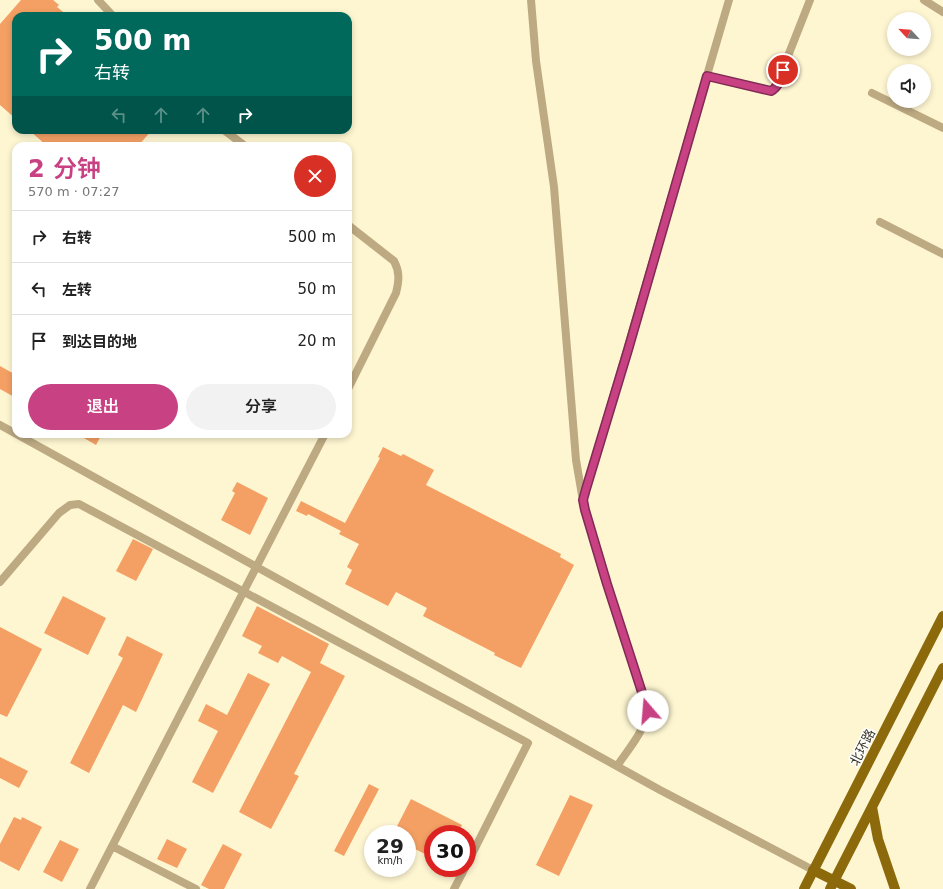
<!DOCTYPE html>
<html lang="zh">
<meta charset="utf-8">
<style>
body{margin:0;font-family:"DejaVu Sans","Noto Sans SC",sans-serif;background:#f2f2f2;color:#222;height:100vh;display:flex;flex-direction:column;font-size:15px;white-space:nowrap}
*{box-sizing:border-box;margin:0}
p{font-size:13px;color:#767676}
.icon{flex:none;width:22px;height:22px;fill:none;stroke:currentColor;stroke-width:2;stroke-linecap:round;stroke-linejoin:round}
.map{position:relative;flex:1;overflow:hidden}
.panel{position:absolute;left:12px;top:142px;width:340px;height:296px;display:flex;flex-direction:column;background:#fff;border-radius:12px;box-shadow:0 2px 6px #0003}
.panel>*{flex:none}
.hud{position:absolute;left:12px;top:12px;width:340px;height:122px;border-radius:12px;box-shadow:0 2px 6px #0003;background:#00695c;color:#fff;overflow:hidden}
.needle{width:26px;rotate:296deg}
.controls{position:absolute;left:887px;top:12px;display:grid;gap:8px}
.controls a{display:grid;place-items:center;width:44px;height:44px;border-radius:50%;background:#fff;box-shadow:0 2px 6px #0003;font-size:20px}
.speed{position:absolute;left:364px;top:825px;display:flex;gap:8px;font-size:20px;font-weight:700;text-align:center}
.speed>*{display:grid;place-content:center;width:52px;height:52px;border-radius:50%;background:#fff;box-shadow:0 2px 6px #0003;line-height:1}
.speed small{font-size:10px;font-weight:400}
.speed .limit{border:6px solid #d22;background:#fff;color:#111}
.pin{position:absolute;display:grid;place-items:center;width:34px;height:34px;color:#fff;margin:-17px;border:2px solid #fff;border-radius:50%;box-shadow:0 1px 4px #0007}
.me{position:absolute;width:44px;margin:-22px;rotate:342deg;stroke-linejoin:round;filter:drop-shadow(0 0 3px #0008)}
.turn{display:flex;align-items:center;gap:14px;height:84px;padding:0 16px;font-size:18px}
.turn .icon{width:52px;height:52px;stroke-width:2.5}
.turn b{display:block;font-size:28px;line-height:34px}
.lanes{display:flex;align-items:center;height:38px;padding:0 16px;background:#0003;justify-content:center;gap:20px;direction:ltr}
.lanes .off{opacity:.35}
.round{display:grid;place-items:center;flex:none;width:42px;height:42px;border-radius:21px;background:#f2f2f2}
.overview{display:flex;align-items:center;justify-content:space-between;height:68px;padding:0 16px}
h1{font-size:24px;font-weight:600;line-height:30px;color:#c74183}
.button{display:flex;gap:8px;margin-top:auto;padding:8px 16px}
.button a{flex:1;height:46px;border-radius:24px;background:#c74183;color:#fff;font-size:16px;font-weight:600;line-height:46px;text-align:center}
.button a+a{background:#f2f2f2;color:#222}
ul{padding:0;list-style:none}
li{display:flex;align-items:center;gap:12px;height:52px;padding:0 16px;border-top:1px solid #e0e0e0}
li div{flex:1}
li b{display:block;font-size:15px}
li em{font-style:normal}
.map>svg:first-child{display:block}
.building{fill:#f4a064}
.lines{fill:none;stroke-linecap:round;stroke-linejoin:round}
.minor{stroke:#bdaa83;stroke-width:8}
.major{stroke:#8c6a0c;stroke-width:10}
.route-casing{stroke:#812a55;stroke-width:10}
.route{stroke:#c74183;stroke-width:7}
.labels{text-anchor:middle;stroke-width:3;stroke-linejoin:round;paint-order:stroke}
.street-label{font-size:13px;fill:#3c392a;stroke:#fff}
</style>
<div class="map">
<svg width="943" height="889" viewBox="0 0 943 889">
<rect width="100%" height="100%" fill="#fef6d1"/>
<path class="building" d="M21 0H53L59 5 57 7 68 16H16V119L0 105V24Z
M29 130H152L138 146H47Z
M0 366 16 375V398L0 389Z
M77 434H102L96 445Z
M383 447 401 456 403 454 434 470 426 485 561 554 560 557 574 565 521 668 494 655 495 653 423 616 427 608 396 592 388 606 345 584 352 570 347 567 359 544 339 534 341 531 308 514 307 516 296 511 301 501 345 523 380 458 378 457Z
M237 482 268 498 250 535 221 520 235 493 232 491Z
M133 539 153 549 136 581 116 571Z
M63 596 106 618 88 655 44 633Z
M257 606 329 644 320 663 345 676 294 774 299 776 271 829 239 812 311 672 282 656 278 663 258 653 262 646 242 636Z
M0 627 42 649 7 717 0 714Z
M127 636 163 654 136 712 123 705 89 773 70 763 123 658 118 655Z
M248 673 270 684 213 793 192 782 218 731 198 721 206 704 227 715Z
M0 757 28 771 19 788 0 778Z
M369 784 379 789 344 856 334 851Z
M570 795 593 805 559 876 536 865Z
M411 799 462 825 457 834H433V858L407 845V834H393Z
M14 817 21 820 22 817 42 827 19 871 0 861V844Z
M167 839 187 849 177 868 157 859Z
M60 840 79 849 62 882 43 872Z
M223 844 242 854 224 889H209L201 885Z"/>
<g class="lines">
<path class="minor" d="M98 0 113 16
M531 0 536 61 554 187 576 460 582 495
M924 0 943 12
M707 76 771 91 775 89 810 0
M872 93 943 128
M224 130 245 146
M880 222 943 254
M348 225 394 261C400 272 399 281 396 293L348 389
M0 425 660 790 813 870
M0 582 59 513 70 505 79 504 528 743 467 864
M617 766C628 750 645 730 648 711L607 585 585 510 583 500 729 0
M112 846 196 889
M90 889C168 737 248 586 325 434
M454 889 465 868"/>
<path class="major" d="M872 807 878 839 895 889
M813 870 851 889
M804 889 943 616
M830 889 943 668"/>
</g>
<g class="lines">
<g class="route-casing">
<path id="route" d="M648 711 607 584 585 510 583 500 586 489 628 350 707 76 771 91C779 87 781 77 783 70"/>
</g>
<use href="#route" class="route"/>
</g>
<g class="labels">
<g class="street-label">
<text transform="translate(862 747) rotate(-63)" y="5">北环路</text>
</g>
</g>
</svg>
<div class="controls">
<a><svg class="needle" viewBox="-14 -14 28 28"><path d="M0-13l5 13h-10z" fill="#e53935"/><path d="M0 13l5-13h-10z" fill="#767676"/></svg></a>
<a><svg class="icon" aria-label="sound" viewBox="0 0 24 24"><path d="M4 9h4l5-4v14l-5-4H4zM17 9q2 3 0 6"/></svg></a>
</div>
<div class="speed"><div>29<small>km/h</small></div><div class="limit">30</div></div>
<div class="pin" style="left:783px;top:70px;background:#d93025"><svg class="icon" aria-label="arrive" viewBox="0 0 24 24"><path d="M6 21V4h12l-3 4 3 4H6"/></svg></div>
<svg class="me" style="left:648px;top:711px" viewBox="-20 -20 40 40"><circle r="19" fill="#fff"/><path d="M0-13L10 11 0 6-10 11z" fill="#c74183"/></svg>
<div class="hud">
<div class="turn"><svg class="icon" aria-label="right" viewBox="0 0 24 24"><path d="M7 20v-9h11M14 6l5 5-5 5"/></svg><div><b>500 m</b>右转</div></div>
<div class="lanes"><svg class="icon off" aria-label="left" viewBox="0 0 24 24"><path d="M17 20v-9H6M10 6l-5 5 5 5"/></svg><svg class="icon off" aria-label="ahead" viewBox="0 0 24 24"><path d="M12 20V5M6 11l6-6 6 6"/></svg><svg class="icon off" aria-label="ahead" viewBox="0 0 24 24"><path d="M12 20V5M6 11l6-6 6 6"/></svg><svg class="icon" aria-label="right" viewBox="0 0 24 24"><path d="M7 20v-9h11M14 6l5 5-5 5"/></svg></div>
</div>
<section class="panel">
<div class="overview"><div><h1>2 分钟</h1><p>570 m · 07:27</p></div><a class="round" style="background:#d93025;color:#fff"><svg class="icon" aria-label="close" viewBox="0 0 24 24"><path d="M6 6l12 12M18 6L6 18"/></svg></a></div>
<ul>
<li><svg class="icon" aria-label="right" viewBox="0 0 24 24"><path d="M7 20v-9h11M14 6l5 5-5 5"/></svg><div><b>右转</b></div><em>500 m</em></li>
<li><svg class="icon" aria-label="left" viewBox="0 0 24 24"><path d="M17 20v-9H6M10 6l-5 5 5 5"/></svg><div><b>左转</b></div><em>50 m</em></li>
<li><svg class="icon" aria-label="arrive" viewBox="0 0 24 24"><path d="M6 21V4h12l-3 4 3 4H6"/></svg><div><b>到达目的地</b></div><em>20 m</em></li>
</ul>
<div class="button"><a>退出</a><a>分享</a></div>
</section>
</div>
